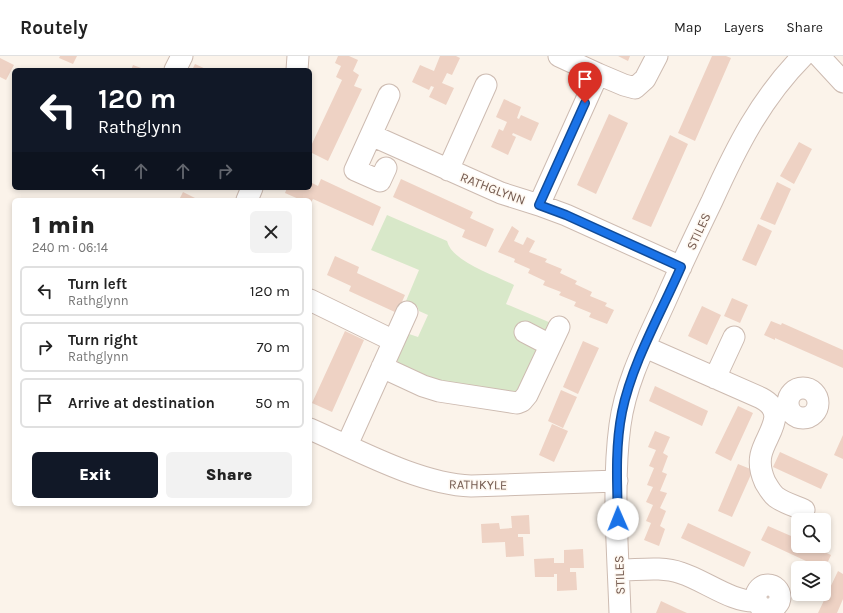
<!DOCTYPE html>
<meta charset="utf-8">
<style>
body{margin:0;font-family:Karla,sans-serif;background:#f2f2f2;color:#222;height:100vh;display:flex;flex-direction:column;font-size:15px;white-space:nowrap}
*{box-sizing:border-box;margin:0}
p{font-size:13px;color:#767676}
.icon{flex:none;width:22px;height:22px;fill:none;stroke:currentColor;stroke-width:2;stroke-linecap:round;stroke-linejoin:round}
.map{position:relative;flex:1;overflow:hidden}
.details{position:absolute;left:12px;top:142px;width:300px;height:308px;display:flex;flex-direction:column;background:#fff;border-radius:6px;box-shadow:0 2px 6px #0003}
.details>*{flex:none}
.banner{position:absolute;left:12px;top:12px;width:300px;height:122px;border-radius:6px;box-shadow:0 2px 6px #0003;background:#111827;color:#fff;overflow:hidden}
.fabs{position:absolute;left:791px;top:457px;display:grid;gap:8px}
.fabs a{display:grid;place-items:center;width:40px;height:40px;border-radius:6px;background:#fff;box-shadow:0 2px 6px #0003;font-size:20px}
.pin{position:absolute;display:grid;place-items:center;width:34px;height:34px;color:#fff;margin:-41px -17px;border-radius:50% 50% 50% 0;rotate:-45deg;box-shadow:0 0 4px #0007}
.pin .icon{rotate:45deg}
.me{position:absolute;width:44px;margin:-22px;rotate:359deg;stroke-linejoin:round;filter:drop-shadow(0 0 3px #0008)}
.turn{display:flex;align-items:center;gap:14px;height:84px;padding:0 20px;font-size:18px}
.turn .icon{width:52px;height:52px;stroke-width:2.5}
.turn b{display:block;font-size:28px;line-height:34px}
.lanes{display:flex;align-items:center;height:38px;padding:0 20px;background:#0003;justify-content:center;gap:20px;direction:ltr}
.lanes .off{opacity:.35}
.round{display:grid;place-items:center;flex:none;width:42px;height:42px;border-radius:6px;background:#f2f2f2}
.head{display:flex;align-items:center;justify-content:space-between;height:68px;padding:0 20px}
h1{font-size:24px;font-weight:800;line-height:30px}
.cta{display:flex;gap:8px;margin-top:auto;padding:8px 20px}
.cta a{flex:1;height:46px;border-radius:6px;background:#111827;color:#fff;font-size:16px;font-weight:800;line-height:46px;text-align:center}
.cta a+a{background:#f2f2f2;color:#222}
ul{padding:0;list-style:none}
li{display:flex;align-items:center;gap:12px;height:50px;margin:0 8px 6px;padding:0 12px;border:2px solid #e0e0e0;border-radius:6px}
li div{flex:1}
li b{display:block;font-size:15px}
li em{font-style:normal}
header{display:flex;align-items:center;gap:24px;box-sizing:border-box;height:56px;padding:0 20px;background:#fff;border-bottom:1px solid #e0e0e0}
header strong{font-size:19px}
nav{display:flex;gap:22px;margin-inline-start:auto;font-size:14px}
.map>svg:first-child{display:block}
.green{fill:#d8e8c9}
.building{fill:#eed2c4}
.lines{fill:none;stroke-linecap:round;stroke-linejoin:round}
.minor-casing{stroke:#cdbbb1;stroke-width:23}
.minor{stroke:#fff;stroke-width:21}
.route-casing{stroke:#114b97;stroke-width:10}
.route{stroke:#1a73e8;stroke-width:7}
.labels{text-anchor:middle;stroke-width:3;stroke-linejoin:round;paint-order:stroke}
.street-label{font-size:13px;fill:#745a4f;stroke:#fef8f1}
</style>
<header>
<strong>Routely</strong>
<nav><a>Map</a><a>Layers</a><a>Share</a></nav>
</header>
<div class="map">
<svg width="843" height="557" viewBox="0 0 843 557">
<rect width="100%" height="100%" fill="#fbf3ea"/>
<path class="green" d="M387 159 447 185C452 206 495 219 514 229L506 248 551 267 536 293 538 296 522 338 434 327 400 311 396 301 406 277 418 281 428 259 419 255 417 250 406 245 419 214 371 194Z"/>
<path class="building" d="M60 0H77L73 8 59 2Z
M338 0H349L358 4 353 15 359 19 354 30 362 33 328 105 310 96V92L342 24 336 21 341 10 335 7Z
M440 0H456L460 2 452 19 447 17 442 27 454 32 446 49 429 41 434 31 431 30 429 34 412 26 420 9 434 15Z
M618 0H630L628 5Z
M712 0H726L731 2 695 85 678 77Z
M0 2 14 9 6 24 0 21Z
M195 8 208 14H192Z
M133 9 141 12 140 14H131Z
M504 43 521 51 517 62 519 63 521 59 539 67 531 85 513 77 512 79 516 81 508 99 491 91 499 73 503 75 507 66 496 61Z
M609 58 628 67 596 138 577 129Z
M670 79 688 88 651 171 632 163Z
M799 86 812 93 794 128 780 120Z
M321 123 381 151 373 170 313 143 310 148V144H301L285 137 287 132H310V126L318 130Z
M401 123 473 156 470 162 494 173 486 191 462 181 465 174 393 141Z
M777 126 791 133 775 169 760 163Z
M183 136 199 144H179Z
M758 168 772 175 756 210 742 204Z
M512 170 519 175 514 185 523 189 527 181 535 185 529 196 547 203 545 206 562 213 560 217 577 225 575 228 592 236 590 240 607 247 605 250 614 254 607 268 589 261 591 257 574 250 576 246 559 239 561 236 543 229 545 225 528 217 530 213 514 206 515 203 498 196Z
M335 200 359 211 357 217 405 239 397 257 349 235 351 230 327 219Z
M732 242 748 249 740 267 724 260Z
M702 250 721 259 707 289 688 280Z
M771 265 781 269 782 267 843 294V312L775 282V284L764 279Z
M345 275 364 284 332 356 312 347Z
M583 285 599 292 578 338 563 331Z
M655 330 708 355 702 370 649 345Z
M561 334 577 341 563 372 548 365Z
M738 350 753 357 731 405 715 397Z
M552 368 568 375 554 406 539 399Z
M655 375 670 381 663 397 668 400 662 416 667 418 660 435 667 437 660 452 666 455 660 470 665 473 659 490 644 484 651 467 646 465 653 449 646 446 653 431 647 429 654 412 649 410 656 394 648 391Z
M843 379V403L834 399Z
M780 396 828 418 821 433 773 411Z
M738 408 753 414 732 461 718 455Z
M529 459 530 478H518V481H523L524 500 506 501 505 486 482 487 481 468 499 467 500 473 512 472 511 460Z
M688 467 751 496 744 511 681 482Z
M768 470 798 483V490H812L831 499 825 512H821L761 484Z
M583 493 584 512H570V516H576L577 534 557 535V518H554V521H535L534 503 554 502V507H564V494Z
M838 515 843 518V543L837 557H818Z
M661 545 678 553 687 557H656Z"/>
<g class="lines">
<g class="minor-casing">
<path id="minor" d="M559 0 598 18 539 149 566 159 681 211
M819 0 843 26
M175 14 182 0
M297 14 298 0
M598 18 624 29 635 32 645 23 657 0
M371 79 501 137 539 149
M386 112 380 125 355 114 389 39
M448 114 486 29
M247 144 252 132
M310 244 394 285
M525 276 550 289
M645 291 761 342C790 357 765 379 761 399 759 408 761 417 765 426 768 431 771 437 776 441 784 447 795 450 804 454
M382 311 423 330 439 335 517 347 522 345 527 339 559 271
M715 322 734 281
M788 347a15 15 0 1 1 30 0a15 15 0 1 1-30 0Z
M310 373C358 394 419 428 471 430L617 425
M347 389 407 256
M619 514C639 514 662 510 681 517 704 524 733 547 756 545
M756 541a12 12 0 1 1 24 0a12 12 0 1 1-24 0Z
M620 557C618 497 612 428 620 369 626 323 650 280 668 239 682 207 697 176 712 145 736 92 761 42 803 0"/>
</g>
<use href="#minor" class="minor"/>
</g>
<g class="lines">
<g class="route-casing">
<path id="route" d="M585 47 539 149 566 159 681 211C661 257 632 307 622 356 615 391 617 427 618 463"/>
</g>
<use href="#route" class="route"/>
</g>
<g class="labels">
<g class="street-label">
<text transform="translate(493 132) rotate(21)" y="5">RATHGLYNN</text>
<text transform="translate(698 175) rotate(-65)" y="5">STILES</text>
<text transform="translate(478 428) rotate(1)" y="5">RATHKYLE</text>
<text transform="translate(619 519) rotate(-92)" y="5">STILES</text>
</g>
</g>
</svg>
<div class="fabs">
<a><svg class="icon" aria-label="search" viewBox="0 0 24 24"><circle cx="10" cy="10" r="6"/><path d="M15 15l6 6"/></svg></a>
<a><svg class="icon" aria-label="layers" viewBox="0 0 24 24"><path d="M12 4l9 5-9 5-9-5zM3 14l9 5 9-5"/></svg></a>
</div>
<div class="pin" style="left:585px;top:47px;background:#d93025"><svg class="icon" aria-label="arrive" viewBox="0 0 24 24"><path d="M6 21V4h12l-3 4 3 4H6"/></svg></div>
<svg class="me" style="left:618px;top:463px" viewBox="-20 -20 40 40"><circle r="19" fill="#fff"/><path d="M0-13L10 11 0 6-10 11z" fill="#1a73e8"/></svg>
<div class="banner">
<div class="turn"><svg class="icon" aria-label="left" viewBox="0 0 24 24"><path d="M17 20v-9H6M10 6l-5 5 5 5"/></svg><div><b>120 m</b>Rathglynn</div></div>
<div class="lanes"><svg class="icon" aria-label="left" viewBox="0 0 24 24"><path d="M17 20v-9H6M10 6l-5 5 5 5"/></svg><svg class="icon off" aria-label="ahead" viewBox="0 0 24 24"><path d="M12 20V5M6 11l6-6 6 6"/></svg><svg class="icon off" aria-label="ahead" viewBox="0 0 24 24"><path d="M12 20V5M6 11l6-6 6 6"/></svg><svg class="icon off" aria-label="right" viewBox="0 0 24 24"><path d="M7 20v-9h11M14 6l5 5-5 5"/></svg></div>
</div>
<section class="details">
<div class="head"><div><h1>1 min</h1><p>240 m · 06:14</p></div><a class="round"><svg class="icon" aria-label="close" viewBox="0 0 24 24"><path d="M6 6l12 12M18 6L6 18"/></svg></a></div>
<ul>
<li><svg class="icon" aria-label="left" viewBox="0 0 24 24"><path d="M17 20v-9H6M10 6l-5 5 5 5"/></svg><div><b>Turn left</b><p>Rathglynn</p></div><em>120 m</em></li>
<li><svg class="icon" aria-label="right" viewBox="0 0 24 24"><path d="M7 20v-9h11M14 6l5 5-5 5"/></svg><div><b>Turn right</b><p>Rathglynn</p></div><em>70 m</em></li>
<li><svg class="icon" aria-label="arrive" viewBox="0 0 24 24"><path d="M6 21V4h12l-3 4 3 4H6"/></svg><div><b>Arrive at destination</b></div><em>50 m</em></li>
</ul>
<div class="cta"><a>Exit</a><a>Share</a></div>
</section>
</div>
